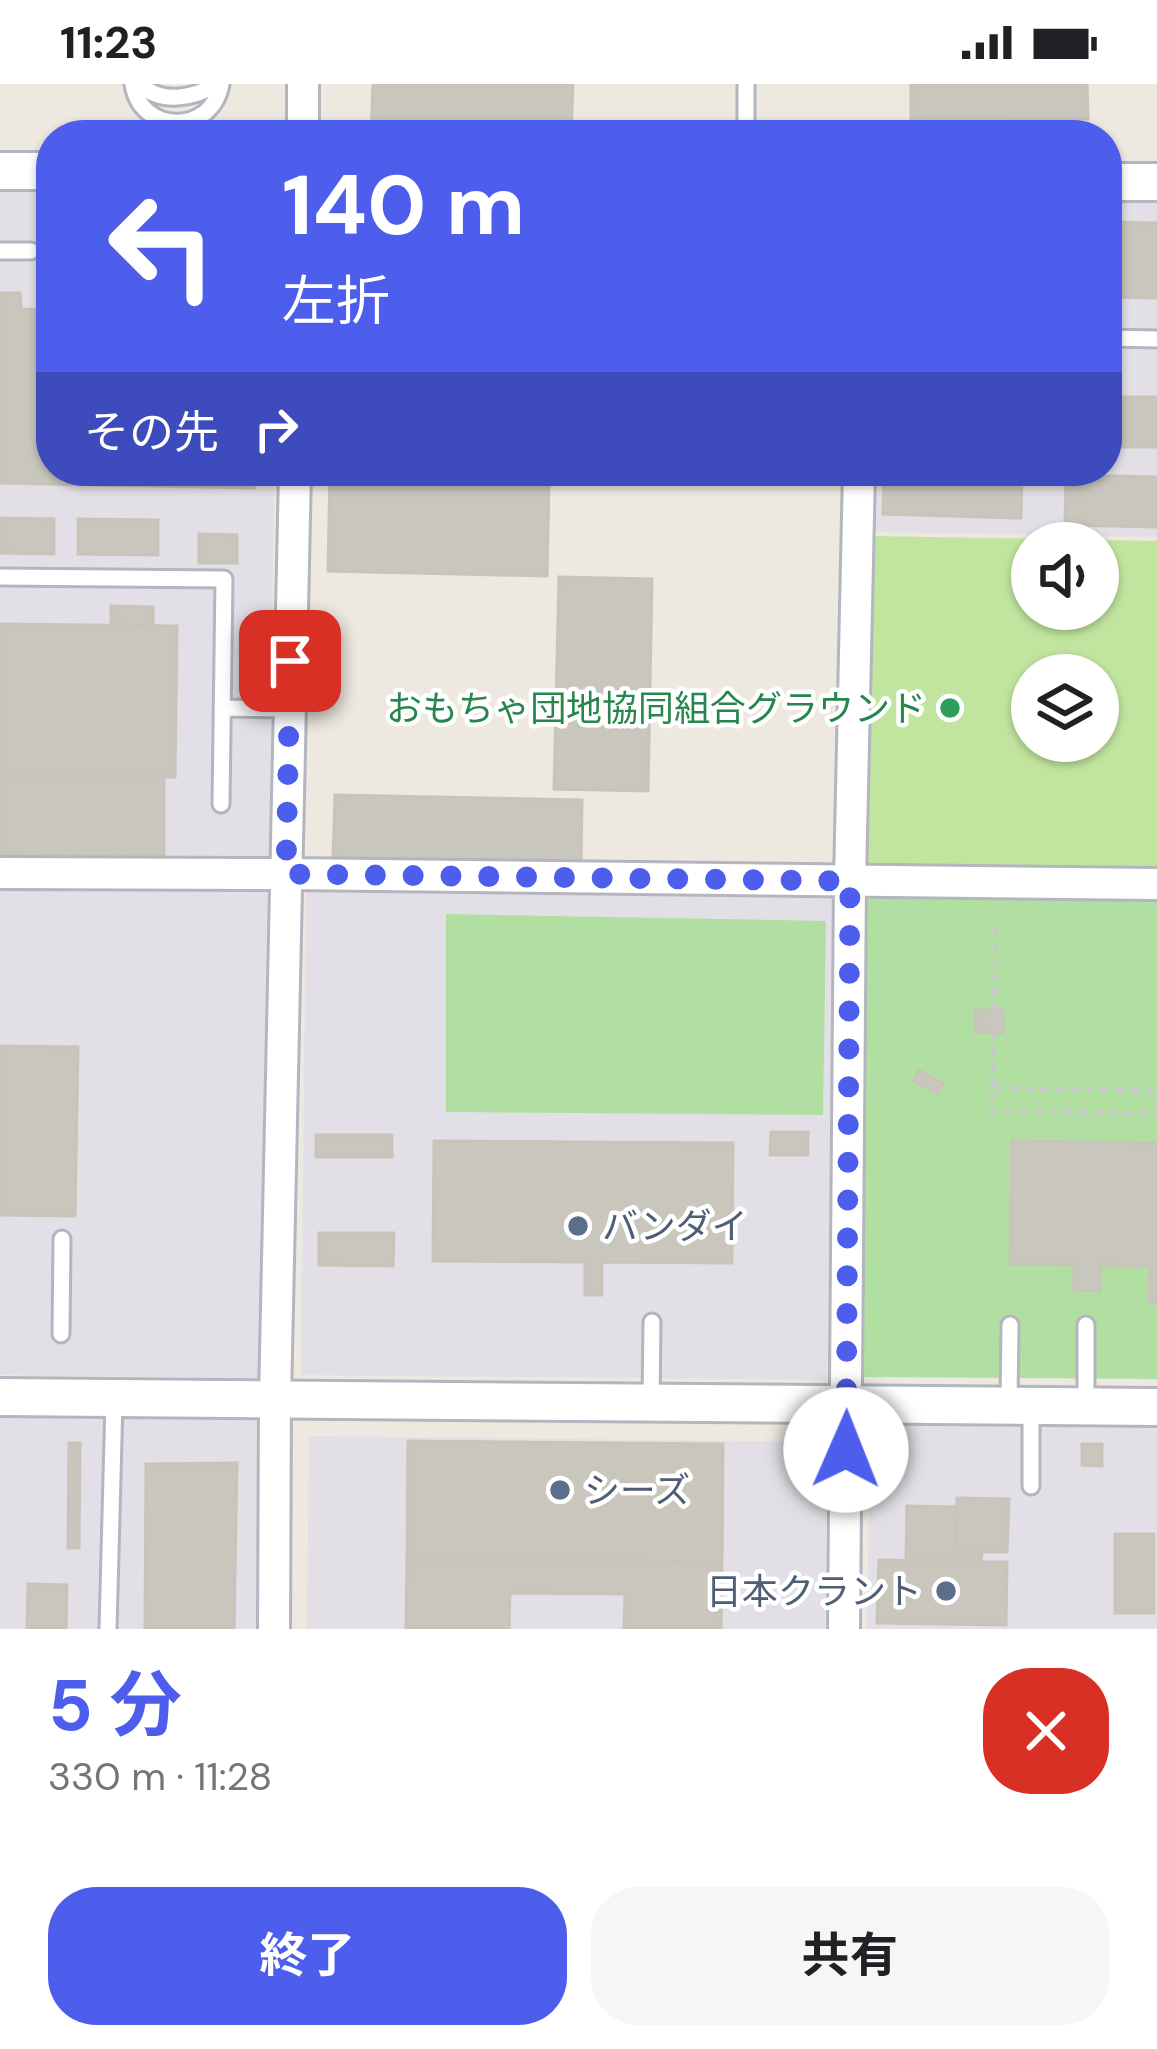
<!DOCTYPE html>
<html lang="ja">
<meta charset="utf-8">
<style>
body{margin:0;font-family:"DM Sans","Noto Sans JP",sans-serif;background:#f6f6f6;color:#202124;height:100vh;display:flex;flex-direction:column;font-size:45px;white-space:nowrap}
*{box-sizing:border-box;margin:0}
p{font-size:39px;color:#757577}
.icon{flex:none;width:66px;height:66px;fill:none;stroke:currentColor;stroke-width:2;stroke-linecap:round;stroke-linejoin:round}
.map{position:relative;height:1545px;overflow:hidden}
.details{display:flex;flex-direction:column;background:#fff;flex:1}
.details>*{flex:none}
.banner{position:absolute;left:36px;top:36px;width:1086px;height:366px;border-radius:48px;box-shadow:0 3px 9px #0004;background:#4e5eec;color:#fff;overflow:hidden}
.tools{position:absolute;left:1011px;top:438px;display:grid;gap:24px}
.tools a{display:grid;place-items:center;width:108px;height:108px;border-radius:50%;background:#fff;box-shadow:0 3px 9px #0004;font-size:60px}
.pin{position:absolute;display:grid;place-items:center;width:102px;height:102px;color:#fff;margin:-51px;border-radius:24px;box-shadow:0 6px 18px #0006}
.me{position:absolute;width:132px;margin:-66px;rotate:1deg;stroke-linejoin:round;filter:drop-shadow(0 0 9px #0008)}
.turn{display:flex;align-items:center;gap:42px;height:252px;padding:0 48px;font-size:54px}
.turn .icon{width:156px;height:156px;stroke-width:2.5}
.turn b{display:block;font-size:84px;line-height:102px}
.then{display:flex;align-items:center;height:114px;padding:0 48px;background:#0003;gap:24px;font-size:45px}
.round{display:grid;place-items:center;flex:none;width:126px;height:126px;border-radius:48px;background:#f6f6f6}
.summary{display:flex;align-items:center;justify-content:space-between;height:204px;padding:0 48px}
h1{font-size:72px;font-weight:700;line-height:90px;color:#4e5eec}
.primary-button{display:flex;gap:24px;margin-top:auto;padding:24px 48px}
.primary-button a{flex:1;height:138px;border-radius:48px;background:#4e5eec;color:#fff;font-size:48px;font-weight:700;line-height:138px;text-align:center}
.primary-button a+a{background:#f6f6f6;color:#202124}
.status{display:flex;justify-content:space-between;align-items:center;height:84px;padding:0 60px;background:#fff;direction:ltr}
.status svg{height:33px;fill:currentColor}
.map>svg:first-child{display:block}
.industrial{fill:#e2e0e6}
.green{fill:#b1dfa1}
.pitch{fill:#c1e59e;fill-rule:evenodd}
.building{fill:#c9c6be;stroke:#c8c4ba;stroke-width:3}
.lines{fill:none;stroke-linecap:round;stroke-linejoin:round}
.service-casing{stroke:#b3b5bf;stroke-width:21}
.minor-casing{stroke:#b3b5bf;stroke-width:36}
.tertiary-casing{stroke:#b3b5bf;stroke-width:42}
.path{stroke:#c8c8c8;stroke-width:4.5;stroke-dasharray:9 6;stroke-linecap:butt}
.service{stroke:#fff;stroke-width:15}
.minor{stroke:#fff;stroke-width:30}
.tertiary{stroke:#fff;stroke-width:36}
.route{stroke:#4e5eec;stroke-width:21;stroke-dasharray:0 37.8}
.leisure-dot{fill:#2e9e5b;stroke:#fff;stroke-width:4.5}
.service-dot{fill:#5c6f8a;stroke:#fff;stroke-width:4.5}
.labels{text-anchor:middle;stroke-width:9;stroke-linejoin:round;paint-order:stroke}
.leisure-label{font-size:36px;fill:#27864d;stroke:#fff;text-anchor:end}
.service-label{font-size:36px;fill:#4e5e75;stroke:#fff;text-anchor:start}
</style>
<div class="status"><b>11:23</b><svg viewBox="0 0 49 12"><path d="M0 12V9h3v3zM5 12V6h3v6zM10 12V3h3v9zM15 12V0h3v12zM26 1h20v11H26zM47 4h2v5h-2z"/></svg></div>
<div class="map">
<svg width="1157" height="1545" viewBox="0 0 1157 1545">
<rect width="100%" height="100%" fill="#ede8e0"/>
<path class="industrial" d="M0 106 51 107V387H274L270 777H0Z
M1107 110 1157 111V453L873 448 874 387H1107Z
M0 806 269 808 266 1294 0 1291Z
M306 808 836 814 831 1296 301 1291Z
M0 1333 262 1336 260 1545H0Z
M870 1340 1157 1344V1545H867Z
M309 1352 827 1358 825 1545H307Z"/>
<path class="green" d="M866 812 1157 813V1295L861 1293 857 1284Z
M446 830 826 837 823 1031 446 1028Z"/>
<path class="pitch" d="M872 452 1157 457V784L865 782ZM1032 459H1098V525H1032ZM1032 591H1098V657H1032Z"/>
<path class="building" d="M373 0H573L571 51H371Z
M911 0H1087L1088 35H1012V51H911Z
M1107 138 1157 139V214L1107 213Z
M0 209H20L21 225 51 226V387H254V404L0 399Z
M1107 313H1157V363H1107Z
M884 387H1022L1021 434 883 430Z
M330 390 549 395 547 492 328 487Z
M1066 391 1157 393V443L1065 441Z
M0 434 54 435V470L0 469Z
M78 435 158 436V471L78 470Z
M199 450 237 451V479H199Z
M559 493 652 495 648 707 554 705Z
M111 522 153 523V542L111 541Z
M0 540 177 542 175 693 0 691Z
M0 691 164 692V771L0 770Z
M335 711 582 716 581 779 333 773Z
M975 926H1003V949L975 948Z
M0 962 78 963 75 1132 0 1131Z
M919 986 943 999 937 1010 913 997Z
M771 1048H808V1071H770Z
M316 1051H392V1073H316Z
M434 1057 733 1059 732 1179 602 1178V1211H585V1178L433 1177Z
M1012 1057 1157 1059V1219H1149L1150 1182 1101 1181 1100 1207 1074 1206V1181L1010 1180Z
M319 1149H394L393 1182 319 1181Z
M408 1357 723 1360 722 1478 407 1475Z
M69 1359H80L79 1464H68Z
M1082 1360H1102V1382L1082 1381Z
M237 1379 234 1545H145L146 1380Z
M957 1414 1009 1415 1007 1468 956 1467Z
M907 1422 957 1423 956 1477 906 1476Z
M1115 1450H1154V1529H1115Z
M956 1467H982L981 1477H956Z
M407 1475 722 1478 721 1545H624L625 1510 510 1509 509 1545H406Z
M879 1476 1007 1478 1006 1541 877 1539Z
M28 1500 67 1501 66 1545H27Z"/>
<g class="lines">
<g class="service-casing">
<path id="service" d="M133 0C140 50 212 52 221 0
M140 0C161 21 194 14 217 0
M746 51V0
M0 167H31
M1107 254 1157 255
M0 493 224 495 221 720
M222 624 289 625
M61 1250 62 1155
M651 1319 652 1238
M1009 1319 1010 1241
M1086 1322V1241
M1031 1402V1323
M108 1545 114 1317"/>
</g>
<g class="minor-casing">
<path id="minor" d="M303 0V51
M0 789 286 790 1157 800
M274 1545 275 1315 295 387
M844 1545 850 797 859 387"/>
</g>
<g class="tertiary-casing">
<path id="tertiary" d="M0 87H51
M1107 98H1157
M0 1313 1157 1323"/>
</g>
<path class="path" d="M996 844 992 1027 1157 1030
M995 1004 1157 1007"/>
<use href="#service" class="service"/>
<use href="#minor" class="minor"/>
<use href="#tertiary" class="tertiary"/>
</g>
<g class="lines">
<path class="route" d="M290 577 286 790 850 797 846 1366"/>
</g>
<circle class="leisure-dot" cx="950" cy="624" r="12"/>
<g class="service-dot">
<circle cx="578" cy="1142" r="12"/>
<circle cx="560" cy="1406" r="12"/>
<circle cx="946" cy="1507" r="12"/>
</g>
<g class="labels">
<g class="leisure-label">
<text x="926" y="637">おもちゃ団地協同組合グラウンド</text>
</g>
<g class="service-label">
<text x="602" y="1155">バンダイ</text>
<text x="584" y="1419">シーズ</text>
<text x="922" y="1520" text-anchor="end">日本クラント</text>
</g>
</g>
</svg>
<div class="tools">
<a><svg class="icon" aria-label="sound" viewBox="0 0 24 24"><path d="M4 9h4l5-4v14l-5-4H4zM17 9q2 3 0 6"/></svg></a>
<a><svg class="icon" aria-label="layers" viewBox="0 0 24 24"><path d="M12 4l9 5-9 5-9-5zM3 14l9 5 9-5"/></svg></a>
</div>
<div class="pin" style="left:290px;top:577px;background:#d93025"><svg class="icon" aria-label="arrive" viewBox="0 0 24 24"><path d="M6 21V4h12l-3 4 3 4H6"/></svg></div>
<svg class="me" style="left:846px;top:1366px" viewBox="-20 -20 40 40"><circle r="19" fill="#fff"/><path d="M0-13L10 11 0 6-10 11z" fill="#4e5eec"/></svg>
<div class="banner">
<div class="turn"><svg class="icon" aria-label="left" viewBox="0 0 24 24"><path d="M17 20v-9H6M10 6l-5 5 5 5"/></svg><div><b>140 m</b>左折</div></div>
<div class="then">その先<svg class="icon" aria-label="right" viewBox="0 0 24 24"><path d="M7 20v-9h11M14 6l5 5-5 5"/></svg></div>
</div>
</div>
<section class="details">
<div class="summary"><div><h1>5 分</h1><p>330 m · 11:28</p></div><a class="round" style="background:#d93025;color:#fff"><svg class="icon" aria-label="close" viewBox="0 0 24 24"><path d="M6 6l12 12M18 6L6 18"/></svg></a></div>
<div class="primary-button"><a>終了</a><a>共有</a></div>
</section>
